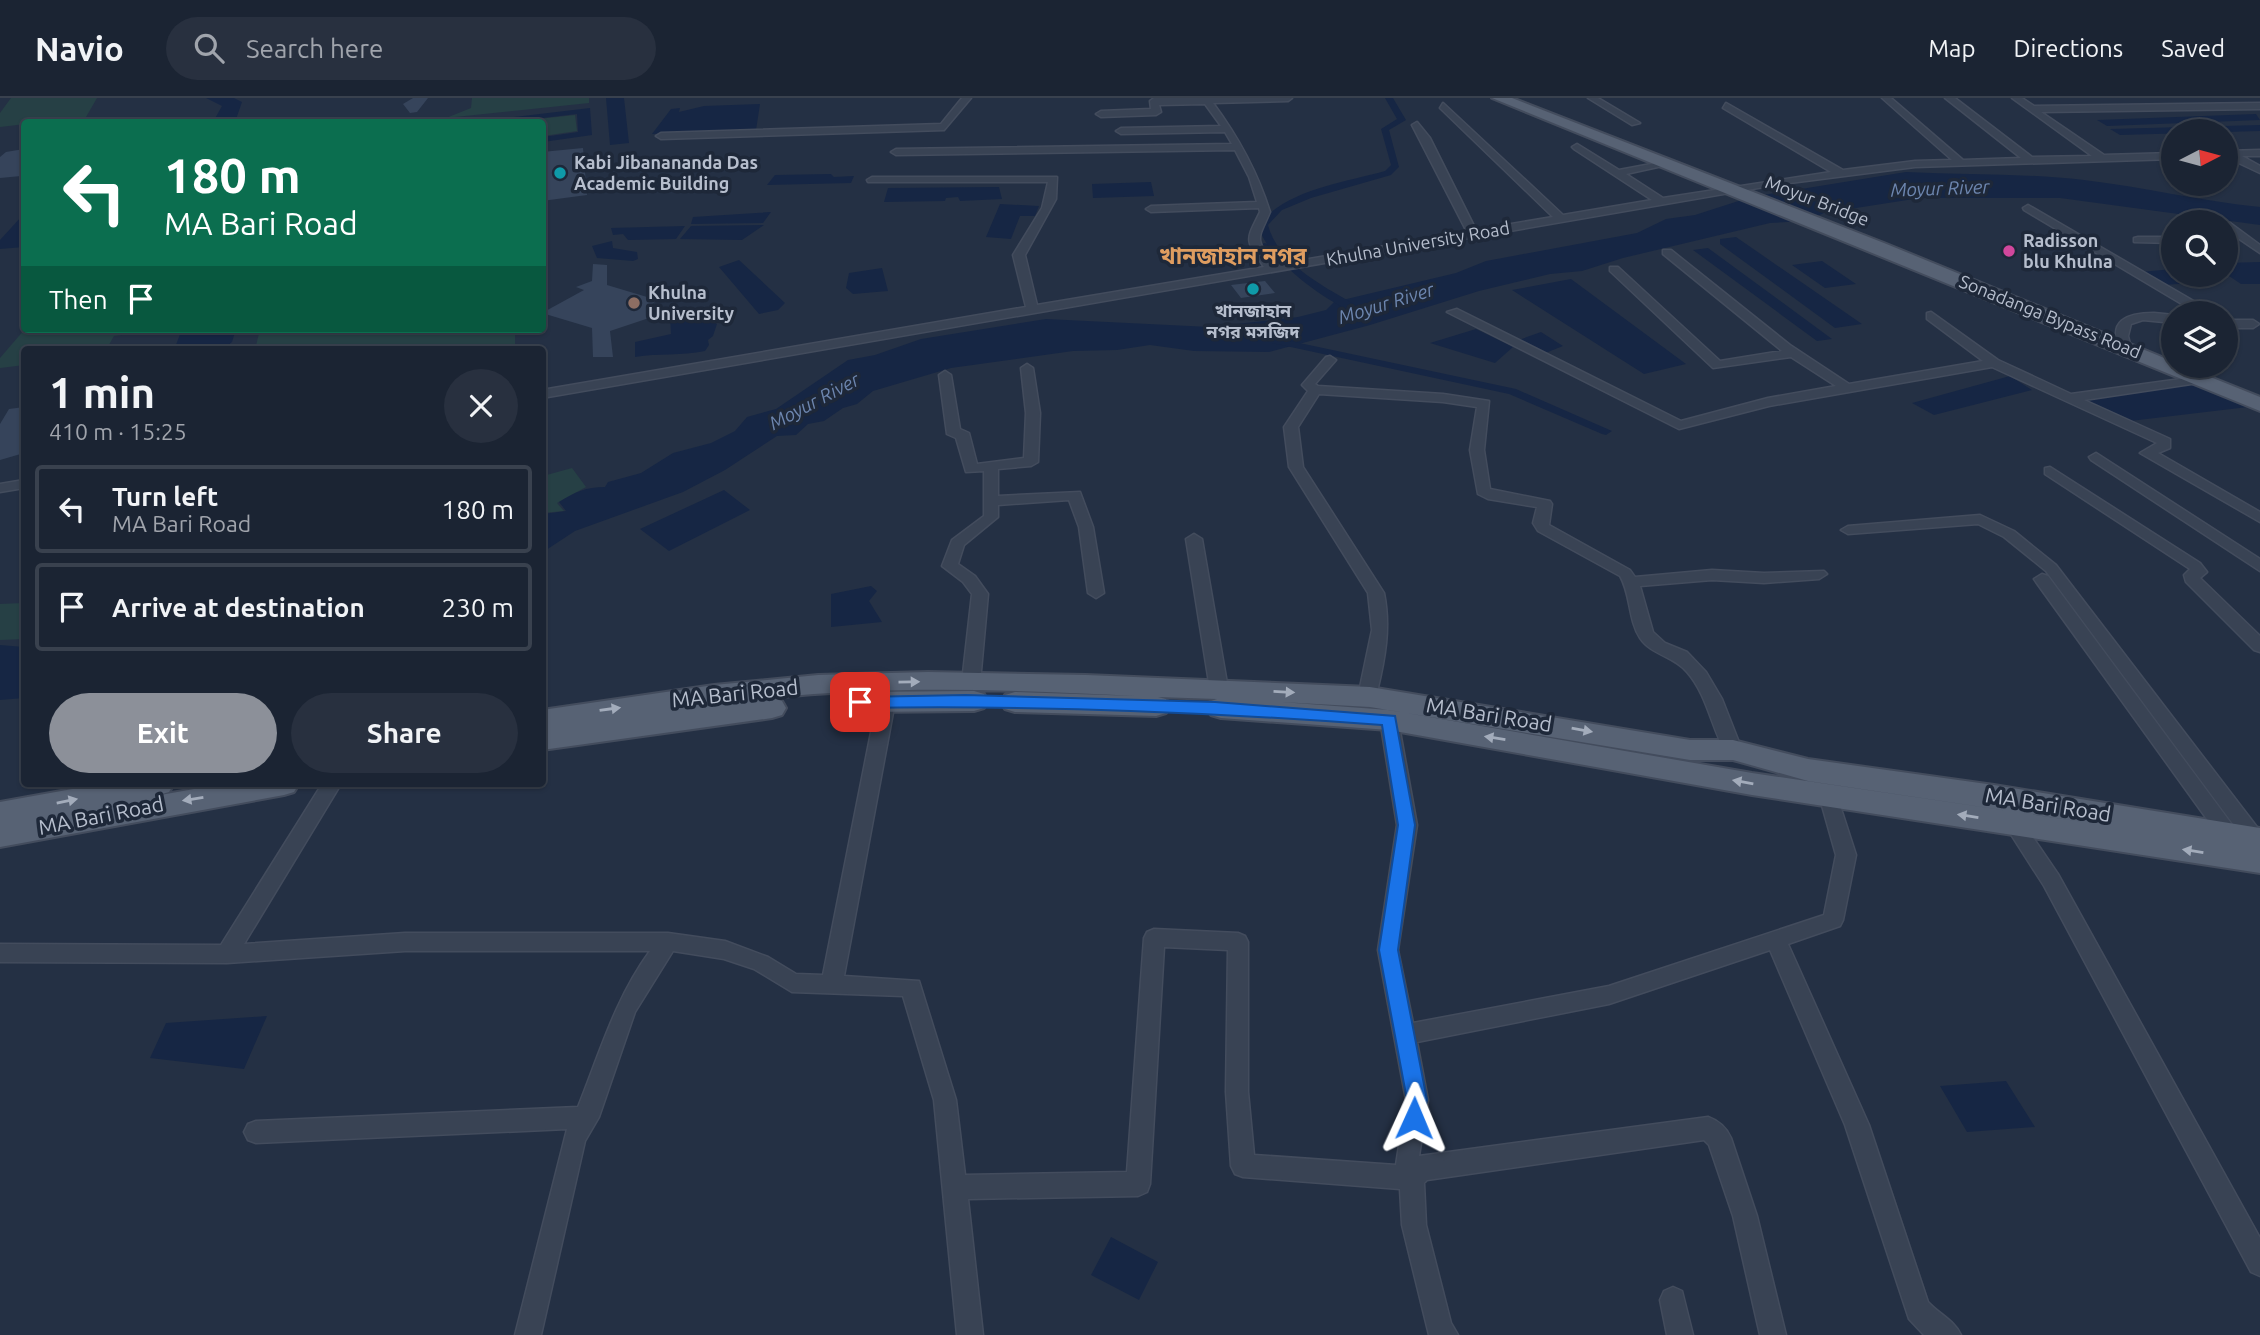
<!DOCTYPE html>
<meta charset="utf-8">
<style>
body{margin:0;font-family:Ubuntu,"Noto Sans Bengali",sans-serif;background:#28303f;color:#f1f3f6;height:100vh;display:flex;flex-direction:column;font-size:26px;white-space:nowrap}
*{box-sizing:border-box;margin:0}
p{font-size:23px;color:#a0a4ac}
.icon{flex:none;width:38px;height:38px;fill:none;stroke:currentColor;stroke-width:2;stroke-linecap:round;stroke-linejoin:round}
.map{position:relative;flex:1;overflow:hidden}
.sheet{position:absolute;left:21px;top:248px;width:525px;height:441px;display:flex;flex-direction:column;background:#1b2433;border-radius:7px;box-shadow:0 2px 5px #0004,0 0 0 2px #39414e}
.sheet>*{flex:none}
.guide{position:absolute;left:21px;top:21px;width:525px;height:214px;border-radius:7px;box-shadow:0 2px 5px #0004,0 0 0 2px #39414e;background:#0b6e4f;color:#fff;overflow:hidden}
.needle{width:46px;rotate:84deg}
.controls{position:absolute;left:2161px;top:21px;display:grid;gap:14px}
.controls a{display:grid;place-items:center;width:77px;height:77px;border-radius:50%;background:#1b2433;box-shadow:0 2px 5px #0004,0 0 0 2px #39414e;font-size:35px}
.pin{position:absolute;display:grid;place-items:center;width:60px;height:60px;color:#fff;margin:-30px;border-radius:14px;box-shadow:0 4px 10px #0006}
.me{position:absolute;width:77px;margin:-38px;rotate:1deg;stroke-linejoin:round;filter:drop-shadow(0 0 5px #0008)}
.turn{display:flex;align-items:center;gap:24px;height:147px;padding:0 28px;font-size:32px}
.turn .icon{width:91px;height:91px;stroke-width:2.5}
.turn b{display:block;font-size:49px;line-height:60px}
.then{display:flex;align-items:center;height:66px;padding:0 28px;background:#0003;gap:14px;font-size:26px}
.round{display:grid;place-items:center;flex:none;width:74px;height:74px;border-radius:37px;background:#28303f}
.headline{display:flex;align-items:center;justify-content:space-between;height:119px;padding:0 28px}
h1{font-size:42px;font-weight:700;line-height:52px}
.primary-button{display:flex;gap:14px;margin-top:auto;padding:14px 28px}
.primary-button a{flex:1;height:80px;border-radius:42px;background:#8c9099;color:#fff;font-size:28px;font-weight:700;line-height:80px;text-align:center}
.primary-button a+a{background:#28303f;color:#f1f3f6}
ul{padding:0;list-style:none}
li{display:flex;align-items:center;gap:21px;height:88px;margin:0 14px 10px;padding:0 14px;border:4px solid #39414e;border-radius:7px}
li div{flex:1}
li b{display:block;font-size:26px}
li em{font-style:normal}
header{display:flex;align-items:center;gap:42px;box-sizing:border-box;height:98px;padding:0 35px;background:#1b2433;border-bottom:2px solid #39414e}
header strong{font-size:33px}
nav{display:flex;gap:38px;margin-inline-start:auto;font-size:24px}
.search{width:490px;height:63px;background:#28303f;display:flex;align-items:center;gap:18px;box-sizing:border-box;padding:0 24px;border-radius:38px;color:#a0a4ac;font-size:26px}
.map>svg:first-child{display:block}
.green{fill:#264045}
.water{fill:#162644}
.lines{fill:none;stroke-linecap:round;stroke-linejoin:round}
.canal{fill:#162644;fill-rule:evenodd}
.building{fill:#36445b}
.street-casing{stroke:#434c5d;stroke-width:3}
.primary-casing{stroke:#434c5d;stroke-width:4}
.street{fill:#394354;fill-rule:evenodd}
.primary{fill:#576274;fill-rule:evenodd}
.oneway{fill:#a3acbb}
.route{fill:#1a73e8;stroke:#114b97;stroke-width:2}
.culture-dot{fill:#0f9aa8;stroke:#1e2839;stroke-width:2.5}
.hotel-dot{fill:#d1479c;stroke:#1e2839;stroke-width:2.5}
.education-dot{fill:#8d6e63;stroke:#1e2839;stroke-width:2.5}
.labels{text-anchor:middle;stroke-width:7;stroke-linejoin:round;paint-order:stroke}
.far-poi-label{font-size:18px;font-weight:bold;fill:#b6becd;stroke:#1e2839;text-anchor:start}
.far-street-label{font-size:18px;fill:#b6becd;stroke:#1e2839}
.far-water-label{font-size:19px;font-style:italic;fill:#6d86af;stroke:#1e2839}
.street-label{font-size:21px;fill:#b6becd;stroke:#1e2839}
.far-district-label{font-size:23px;font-weight:bold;fill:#df9d60;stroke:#1e2839}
</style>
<header>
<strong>Navio</strong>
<div class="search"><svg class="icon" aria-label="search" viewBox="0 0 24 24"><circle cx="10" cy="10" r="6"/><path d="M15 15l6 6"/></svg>Search here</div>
<nav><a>Map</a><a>Directions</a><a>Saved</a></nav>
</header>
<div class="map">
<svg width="2260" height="1237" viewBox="0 0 2260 1237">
<rect width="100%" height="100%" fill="#243044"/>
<path class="green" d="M11 0H97L86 19 0 29V15Z
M472 0H589V5L446 20 471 10Z
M575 17 577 33 543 38 542 24H510Z
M25 231H138L136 235 114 238 106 252H24V267L0 270V260Z
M260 231H515V252H255Z
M572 370 586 389 557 405 564 413 543 415V378Z
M24 505V541L0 542V506Z"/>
<path class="water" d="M206 0H234L242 4 235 24H213L222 8Z
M606 0H624L629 45 610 47Z
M760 6 756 32 652 36 671 11 680 10 679 14 704 8Z
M590 10 592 37 543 44V39L578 34 577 16 507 24H471Z
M2256 16 2260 22 2107 28 2097 22Z
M2260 27V33L2120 37 2110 31Z
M1906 74C1966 77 2025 75 2084 82 2143 89 2201 103 2260 109V127L2060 100H1920L1824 115 1806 123 1770 125 1623 160 1582 173 1550 176 1479 193 1370 227 1269 254 1194 253 1150 247 1117 252 1073 253 951 270 873 293 857 306 843 310 824 323 808 326 796 337 777 338 725 372 683 394 575 433 543 454V416L566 413 559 404C575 394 586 389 605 389L608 384 641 375 673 355 711 345 735 333 747 319 776 311 848 262 875 257 921 241 1046 221 1210 229 1298 219 1326 212 1334 204 1456 175 1486 163 1637 135 1666 121 1695 117 1751 99Z
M831 76 834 79 854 78 851 85 767 87 775 77Z
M1151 84 1154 98 1093 100 1092 86Z
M999 89 1002 101 960 103 958 99 946 100 945 103 884 104 888 90Z
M1000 106 1039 108 1035 118H1020L1011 141 986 139Z
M771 114 763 125 691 126 693 119Z
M22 118 24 149 0 151V142Z
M764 127 742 142 680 141 691 128Z
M685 128 676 141 628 142 623 136 613 137 611 130Z
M1736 139 1862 226 1835 230 1720 146V141Z
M612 143 613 150 637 154 638 161 633 163 597 160 592 148Z
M1264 145 1285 150 1296 165 1275 167 1261 147Z
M1708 150 1832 241 1817 243 1693 152Z
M739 162 785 205 778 212 759 216 719 169Z
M1822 163 1856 186 1825 190 1792 167Z
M2260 164V186H2241L2226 176V165Z
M882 170 888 193 853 196 846 190 849 175Z
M2173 171 2174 177H2197L2209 184 2163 187 2141 174Z
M1571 181 1686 266 1644 276 1512 192Z
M697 211 711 213 716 220 712 223 717 226 713 238 708 242 709 247 705 253C681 258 659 255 635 259V244L671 236 670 219Z
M182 231H236L232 244 226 249 174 252Z
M1476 231 1513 249 1495 265 1430 245Z
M1541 234 1563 248 1543 256 1516 243Z
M2010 278 2032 292 1934 317 1912 305Z
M2195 284 2248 309 2130 323 2076 299Z
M724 392 750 412 669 453 640 431Z
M871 488 877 493 869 503 882 524 831 529V496Z
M0 547 24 549V600L0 602Z
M267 918 244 971 150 960 166 925Z
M2006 983 2035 1029 1967 1034 1940 988Z
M1111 1139 1158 1164 1139 1202 1091 1177Z"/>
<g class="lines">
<path class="canal" d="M1385 0H1393L1406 22 1389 32 1399 69 1391 77 1311 100 1282 112 1268 127C1279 169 1330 191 1364 212L1365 214 1360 217C1327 205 1267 162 1258 127 1288 91 1342 85 1385 73L1391 67 1381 31 1397 21Z
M1276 240 1516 291 1612 333 1606 337 1602 336 1509 296 1272 245V241Z"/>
</g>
<path class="building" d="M413 0H428L417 14 410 15 403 6Z
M583 50 587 97 542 103V54Z
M24 51V74L21 78 0 80V59L6 54Z
M593 166 607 167V187L657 202 646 211 649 220 610 233 613 259H593L592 230 542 215 584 192 576 189 592 183Z
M1265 183 1275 195 1241 200 1231 187Z
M24 309V355L0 362V326L9 311Z"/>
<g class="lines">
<g class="street-casing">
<path id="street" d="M962 0H971L944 32 661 41 656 38 661 35 941 26Z
M1154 0H1292L1288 3 1213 5C1239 40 1257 73 1270 114 1258 142 1254 139 1274 167L1467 134 1412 27 1417 24 1430 40 1476 132 1553 119 1440 10 1443 5 1563 117 1652 102 1574 51 1572 49 1577 46 1619 72 1667 63V67L1626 76 1663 100 1831 74 1723 10 1726 5 1843 72 1915 63 1952 62 1882 0H1891L1963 62 2021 60 1945 0H1955L2032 59 2092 58 2012 0H2022L2034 8 2260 5V11L2041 14 2104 57 2174 55V61L1915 69 1782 86 542 300V292L1026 209 1013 157 1042 110 1048 84H868L867 82 872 79H1057L1056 101 1025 157 1037 207 1264 169C1244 140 1246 143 1260 114L1259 110 1151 114 1146 111 1151 108 1257 104 1249 79 1235 52 896 57 891 54 896 51 1232 46 1225 34 1121 36 1116 33 1121 30 1221 28 1205 6 1159 7 1161 14 1156 17 1101 19 1096 16 1101 13 1151 11 1150 3Z
M1588 0H1598L1640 25 1632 27Z
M2260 52V58H2242L2260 68V75L2226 59V53Z
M2028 107 2209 212 2211 215H2197L2024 112 2023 110Z
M2224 124 2230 125 2260 147V155L2226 132Z
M2138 139H2174V145L2134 144V140Z
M1663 152H1671L1790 247 1849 286 1983 263 1927 221V215L1931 214 1998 262 2071 296 2203 278 2204 281 2198 285 2084 302 2170 341V350L2158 355 2260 414V424L2140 355 2157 345 1992 269 1769 308 1679 331 1447 214 1457 211 1681 323 1768 300 1836 288 1791 259 1713 270 1610 173V169H1618L1720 263 1782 253 1663 156Z
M2154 215 2174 217V225L2143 222 2131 226 2128 238 2131 250 2121 253C2106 223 2127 215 2154 215Z
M2226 222H2253L2259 226 2253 230H2226Z
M1330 258 1336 262 1315 286 1318 288 1443 296 1489 303 1484 352 1490 391 1550 403 1552 406 1549 427 1630 472 1635 479 1712 472 1764 475 1824 473 1827 476 1819 481 1764 485 1712 482 1640 488 1653 534 1665 545 1687 554 1706 574 1722 601 1742 652 1739 657H1727C1711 630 1708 598 1687 574 1674 558 1651 557 1640 540 1628 521 1631 497 1620 478L1538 433 1533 425 1537 409 1488 401 1478 396 1470 352 1477 309 1443 304 1319 296 1298 329 1303 369 1384 495C1391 529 1385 561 1377 594L1379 599 1370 605 1364 603 1359 594 1372 532 1368 495 1289 369 1284 329 1308 293 1302 287 1326 259Z
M1027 266 1033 270 1040 315 1038 364 1031 368 998 371V398L1080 394 1093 429 1104 495 1096 500 1088 495 1079 429 1069 402 998 407V419L964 447 958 466 975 478 988 496 980 584 971 590 962 584 972 496 963 484 942 468 952 442 984 418V373L966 374 956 340 947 336 939 277 945 273 951 277 960 331 969 335 977 366 1024 360 1026 315 1021 270Z
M2096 355 2260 461V473L2091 362 2089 359Z
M2050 369 2200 465 2207 474 2200 480 2260 538V554L2254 552 2186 484 2184 477 2190 471 2045 376V370Z
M24 382V390L0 394V386Z
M1980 417 2014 433 2056 467 2260 733V747L2248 746 2046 473 2004 439 1978 426 1848 436 1841 432 1848 428Z
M1194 436 1202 441 1228 591 1219 597 1210 591 1186 441Z
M2042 476 2048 478 2236 732 2239 737 2236 742H2222L2036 484 2034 481Z
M886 598 895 604 844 878 919 883 956 1002 965 1077 1127 1074 1144 840 1147 834 1154 831 1238 835 1245 838 1248 844V994L1254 1057 1396 1067 1406 1002 1378 852 1397 727 1380 622 1383 618H1395L1398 622 1417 727 1398 852 1413 925 1609 888 1824 817 1836 757 1819 697 1821 692H1835L1856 757 1843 822 1840 828 1788 846 1869 1027 1928 1204C1939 1216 1955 1223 1961 1237H1924L1909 1221 1845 1027 1770 852 1609 906 1417 944 1428 1002 1419 1058 1708 1019C1719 1023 1726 1029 1731 1040L1757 1118 1786 1237H1760L1733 1118 1709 1047 1704 1042 1427 1082 1424 1085 1426 1127 1451 1225 1458 1237H1429L1402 1127 1400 1091 1243 1079 1235 1076 1231 1068 1226 994 1228 852 1164 849 1150 1086 1147 1094 1138 1098 968 1101 983 1237H957L934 1002 903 898 792 894 754 871 724 861 673 853 635 914 599 1019 585 1043 541 1237H515L567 1031 256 1045 248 1042 244 1034 248 1026 256 1023 578 1009C600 954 615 901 650 853H405L227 865 0 864V846L221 847 322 686H341L244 846 405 835H668L725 843 768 859 796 876 823 877 877 604Z
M2012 717 2019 719 2058 776 2260 1140V1178L2251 1174 2044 788 2003 724 2005 719Z
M1673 1189 1682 1193 1693 1237H1667L1660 1202 1664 1193Z"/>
</g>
<g class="primary-casing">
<path id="primary" d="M1492 0H1512L1884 145 2174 264V268H2183L2260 299V313Z
M928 574 1086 577 1370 589 1690 642H1733L1808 661 1994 687 2260 730V775L1752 697 1389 632 1221 620 1211 617 1207 610 1211 603 1217 601 1158 599 1166 601 1170 608 1166 615 1156 618 1015 614 1005 611 1001 604 1005 597 1015 594 1136 598C1015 592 892 587 772 600L782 603 786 610 782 617 772 620 542 652V612L714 587 818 577ZM1281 604 1370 609 1690 662H1733L1808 683 2090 725 1752 675 1389 612Z
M974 593 984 596 988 603 984 610 974 613 861 614 851 611 847 604 851 597 861 594Z
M100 686H174L169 694 155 698 222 686H299L294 694 284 697 0 749V704Z"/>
</g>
<use href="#street" class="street"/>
<use href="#primary" class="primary"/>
</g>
<defs><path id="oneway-solid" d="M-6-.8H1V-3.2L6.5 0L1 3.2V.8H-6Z" transform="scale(1.75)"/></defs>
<g class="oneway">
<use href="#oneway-solid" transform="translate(909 584) rotate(-1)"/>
<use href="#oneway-solid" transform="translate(1284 594) rotate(3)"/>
<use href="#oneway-solid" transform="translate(610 611) rotate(-8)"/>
<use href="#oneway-solid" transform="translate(1582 632) rotate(10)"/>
<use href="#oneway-solid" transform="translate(1495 640) rotate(-171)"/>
<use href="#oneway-solid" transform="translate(1743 684) rotate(-170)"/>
<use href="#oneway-solid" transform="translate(193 701) rotate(171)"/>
<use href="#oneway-solid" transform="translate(67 703) rotate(-11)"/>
<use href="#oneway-solid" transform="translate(1968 718) rotate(-171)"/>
<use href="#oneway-solid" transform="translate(2193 753) rotate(-171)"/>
</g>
<path class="route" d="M966 597 1215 604 1395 618 1415 727 1398 852 1427 1002 1421 1027 1414 1030 1406 1027 1403 1020 1407 1002 1379 852 1398 727 1382 627C1208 614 1034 607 860 610L852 604 860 599Z"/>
<g class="culture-dot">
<circle cx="560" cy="75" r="7"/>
<circle cx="1253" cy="191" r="7"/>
</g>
<circle class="hotel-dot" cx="2009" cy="153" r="7"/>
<circle class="education-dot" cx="634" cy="205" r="7"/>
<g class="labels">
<g class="far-poi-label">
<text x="574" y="71">Kabi Jibanananda Das<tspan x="574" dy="21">Academic Building</tspan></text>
<text x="2023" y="149">Radisson<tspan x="2023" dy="21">blu Khulna</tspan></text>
<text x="648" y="201">Khulna<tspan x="648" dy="21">University</tspan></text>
<text x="1253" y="219" text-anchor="middle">খানজাহান<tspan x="1253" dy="21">নগর মসজিদ</tspan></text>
</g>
<g class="far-street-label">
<text transform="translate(1817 103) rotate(21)" y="6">Moyur Bridge</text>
<text transform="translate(1418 146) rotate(-10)" y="6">Khulna University Road</text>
<text transform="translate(2050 219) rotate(22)" y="6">Sonadanga Bypass Road</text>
</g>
<g class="far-water-label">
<text transform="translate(1940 90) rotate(-2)" y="7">Moyur River</text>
<text transform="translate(1386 205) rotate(-17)" y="7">Moyur River</text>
<text transform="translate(814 303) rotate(-28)" y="7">Moyur River</text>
</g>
<g class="street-label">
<text transform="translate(735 596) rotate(-6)" y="7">MA Bari Road</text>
<text transform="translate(1489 617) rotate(9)" y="7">MA Bari Road</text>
<text transform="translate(2048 707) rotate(9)" y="7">MA Bari Road</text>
<text transform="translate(101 718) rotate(-11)" y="7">MA Bari Road</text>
</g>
<g class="far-district-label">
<text x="1233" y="166">খানজাহান নগর</text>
</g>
</g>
</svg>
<div class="controls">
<a><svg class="needle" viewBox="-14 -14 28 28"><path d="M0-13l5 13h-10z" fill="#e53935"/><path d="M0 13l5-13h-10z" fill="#a0a4ac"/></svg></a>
<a><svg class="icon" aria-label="search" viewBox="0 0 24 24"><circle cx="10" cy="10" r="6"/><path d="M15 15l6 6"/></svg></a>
<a><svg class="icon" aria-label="layers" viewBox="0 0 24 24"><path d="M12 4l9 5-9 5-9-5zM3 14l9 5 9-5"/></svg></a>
</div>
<div class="pin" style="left:860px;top:604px;background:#d93025"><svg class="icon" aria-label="arrive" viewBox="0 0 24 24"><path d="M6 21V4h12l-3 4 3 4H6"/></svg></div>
<svg class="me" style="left:1414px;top:1020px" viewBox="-20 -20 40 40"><path d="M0-17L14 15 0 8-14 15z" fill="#1a73e8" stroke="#fff" stroke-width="4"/></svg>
<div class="guide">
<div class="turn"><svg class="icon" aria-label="left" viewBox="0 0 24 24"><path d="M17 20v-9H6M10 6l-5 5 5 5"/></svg><div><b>180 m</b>MA Bari Road</div></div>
<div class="then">Then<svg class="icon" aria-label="arrive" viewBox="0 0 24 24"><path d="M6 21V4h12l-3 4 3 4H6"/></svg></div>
</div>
<section class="sheet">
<div class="headline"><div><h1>1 min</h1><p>410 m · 15:25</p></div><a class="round"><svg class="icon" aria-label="close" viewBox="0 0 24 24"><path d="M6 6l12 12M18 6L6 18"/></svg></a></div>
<ul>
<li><svg class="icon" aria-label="left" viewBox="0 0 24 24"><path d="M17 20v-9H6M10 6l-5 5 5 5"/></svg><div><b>Turn left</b><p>MA Bari Road</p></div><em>180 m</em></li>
<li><svg class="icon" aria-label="arrive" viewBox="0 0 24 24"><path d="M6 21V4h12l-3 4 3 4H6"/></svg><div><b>Arrive at destination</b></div><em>230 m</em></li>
</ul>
<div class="primary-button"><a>Exit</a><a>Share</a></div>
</section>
</div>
